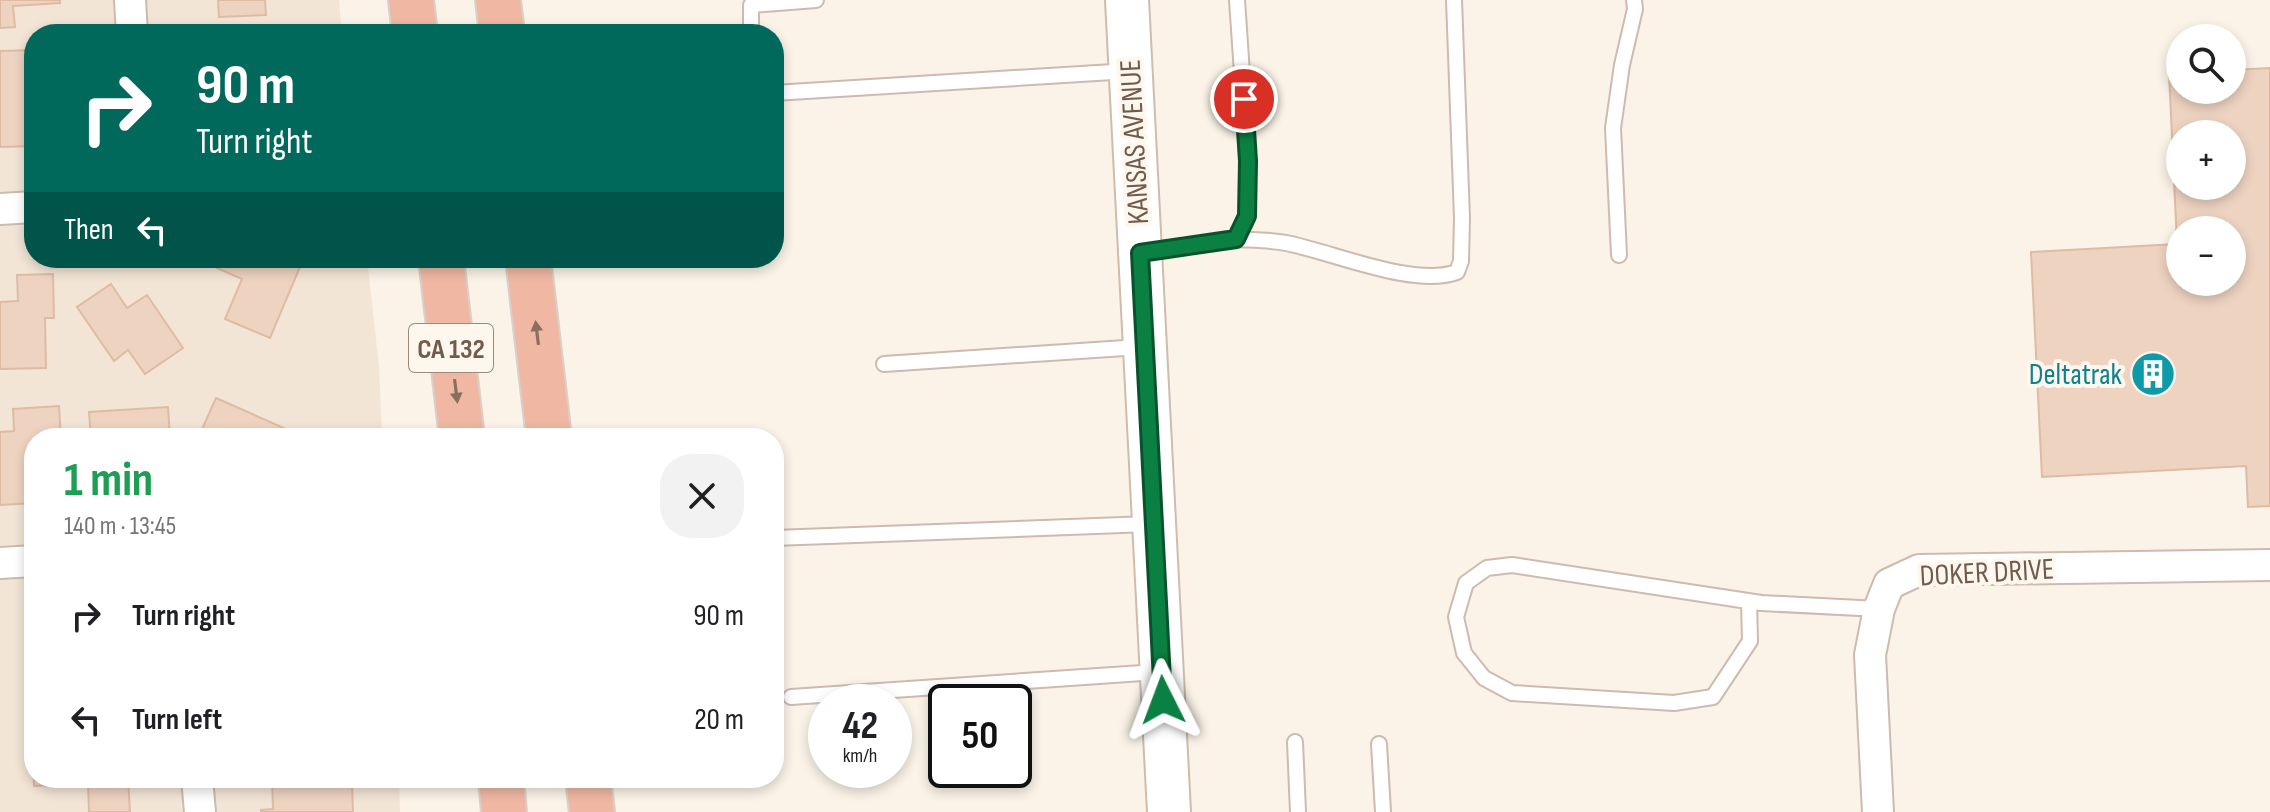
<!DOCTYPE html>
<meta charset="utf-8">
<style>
body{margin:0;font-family:"Sofia Sans Condensed",sans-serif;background:#f2f2f2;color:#202124;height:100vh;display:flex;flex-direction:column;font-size:30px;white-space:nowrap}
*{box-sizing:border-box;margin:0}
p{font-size:26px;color:#757577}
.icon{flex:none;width:44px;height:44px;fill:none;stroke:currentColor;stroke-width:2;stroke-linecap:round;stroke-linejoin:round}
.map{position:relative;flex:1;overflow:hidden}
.details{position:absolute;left:24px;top:428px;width:760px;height:360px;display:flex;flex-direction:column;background:#fff;border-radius:32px;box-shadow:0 4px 12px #0003}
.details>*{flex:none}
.banner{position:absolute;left:24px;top:24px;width:760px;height:244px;border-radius:32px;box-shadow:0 4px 12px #0003;background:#00695c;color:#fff;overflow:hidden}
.controls{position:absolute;left:2166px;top:24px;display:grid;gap:16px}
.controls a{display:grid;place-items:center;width:80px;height:80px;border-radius:50%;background:#fff;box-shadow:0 4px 12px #0003;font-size:40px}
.speed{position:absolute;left:808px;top:684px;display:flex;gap:16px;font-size:40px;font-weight:700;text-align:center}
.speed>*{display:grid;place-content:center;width:104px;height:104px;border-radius:50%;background:#fff;box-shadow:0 4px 12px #0003;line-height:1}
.speed small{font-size:20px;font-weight:400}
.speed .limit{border:4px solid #111;border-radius:12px;background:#fff;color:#111}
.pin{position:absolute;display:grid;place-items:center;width:68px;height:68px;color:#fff;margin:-34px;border:4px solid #fff;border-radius:50%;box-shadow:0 2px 8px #0007}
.me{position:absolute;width:88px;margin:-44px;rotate:357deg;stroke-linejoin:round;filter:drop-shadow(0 0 6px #0008)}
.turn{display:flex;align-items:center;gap:28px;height:168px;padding:0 40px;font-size:36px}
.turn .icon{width:104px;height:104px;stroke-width:2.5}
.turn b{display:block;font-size:56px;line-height:68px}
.then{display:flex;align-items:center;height:76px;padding:0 40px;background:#0003;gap:16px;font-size:30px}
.round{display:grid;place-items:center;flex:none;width:84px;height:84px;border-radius:32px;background:#f2f2f2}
.overview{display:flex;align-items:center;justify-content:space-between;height:136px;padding:0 40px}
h1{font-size:48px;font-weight:700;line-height:60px;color:#1e9e55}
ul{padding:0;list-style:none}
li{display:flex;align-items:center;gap:24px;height:104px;padding:0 40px}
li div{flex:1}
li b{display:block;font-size:30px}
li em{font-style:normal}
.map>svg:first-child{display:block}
.residential{fill:#f2e5d6}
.building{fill:#eed3c1;stroke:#dfbba3;stroke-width:2;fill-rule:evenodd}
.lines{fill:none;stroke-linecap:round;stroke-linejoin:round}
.lane-casing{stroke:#ccbbae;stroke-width:18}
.street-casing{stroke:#ccbbae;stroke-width:34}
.secondary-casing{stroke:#cebcac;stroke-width:46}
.highway-casing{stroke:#d8d1cd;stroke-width:48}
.lane{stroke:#fff;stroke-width:14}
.street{stroke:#fff;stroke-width:30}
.secondary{stroke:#fff;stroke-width:42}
.highway{stroke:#f0b8a3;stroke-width:44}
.oneway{fill:#8b6e5e}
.route-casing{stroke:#07532c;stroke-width:20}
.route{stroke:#0b8043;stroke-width:14}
.labels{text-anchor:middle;stroke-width:8;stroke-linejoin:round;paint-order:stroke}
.shield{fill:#fef7ed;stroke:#9c8a7d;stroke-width:2}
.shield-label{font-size:28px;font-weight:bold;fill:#725b4d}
.street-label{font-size:30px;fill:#725b4d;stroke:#fef7ed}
.culture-label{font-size:30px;fill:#0d838f;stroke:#fef7ed;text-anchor:end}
</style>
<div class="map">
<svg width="2270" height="812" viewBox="0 0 2270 812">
<rect width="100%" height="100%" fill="#fbf3e7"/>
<path class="residential" d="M0 0H339L342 34H34V258H367L379 366 382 438H34V778H399L400 812H0Z"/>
<path class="building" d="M0 0H60V3L13 6 15 27 0 28Z
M218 0H265L266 15 219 17Z
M288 30V34H246Z
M34 50V146L0 147V51Z
M2270 68V506L2248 507 2246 466 2042 477 2031 252 2177 244 2169 73H2180V90H2232V70ZM2180 134H2232V186H2180ZM2180 230H2232V282H2180Z
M221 258H279L300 267 270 338 225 319 242 279 217 268Z
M53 274 54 318H45L46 368 0 369V302L18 301 17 275Z
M111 284 127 308 147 295 183 348 145 374 128 350 114 361 77 307Z
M216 398 286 429 282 438H198Z
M59 406 61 438H34V503L0 505V432L14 431 13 409Z
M168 407 170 438H91L89 412Z
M27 632H34V682H28Z
M32 739 34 778H128L130 812H89L88 784 34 786Z
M272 778H325L326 785 352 784 353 812H261V810L273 809Z"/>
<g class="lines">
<g class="lane-casing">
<path id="lane" d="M751 34V5L816 0
M774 93 1129 71
M1236 239C1253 240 1270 240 1286 243 1333 252 1413 288 1457 272L1461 261 1462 218 1454 0
M1143 252 1236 239 1247 216 1248 161 1237 0
M1619 255 1613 128 1622 65 1635 9 1634 0
M884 364 1140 347
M774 538 1149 524
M1749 601 1750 641 1713 697 1674 703 1512 693 1484 678 1464 653 1456 617 1466 583 1487 568 1512 565 1761 603 1879 609
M791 697 1157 672
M1295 742 1298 812
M1379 744 1383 812"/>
</g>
<g class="street-casing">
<path id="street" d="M130 0 132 34
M0 209 34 207
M0 563 34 561
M197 778 200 812
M1878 812 1870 655 1879 609 1889 584 1919 570 2270 565"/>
</g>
<g class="secondary-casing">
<path id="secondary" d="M1127 0 1169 812"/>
</g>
<g class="highway-casing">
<path id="highway" d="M411 0 415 34
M498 0 502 34
M441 258 462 438
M528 258 549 438
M501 778 504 812
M588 778 592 812"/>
</g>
<use href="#lane" class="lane"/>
<use href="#street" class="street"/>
<use href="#secondary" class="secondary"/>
<use href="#highway" class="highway"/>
</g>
<defs><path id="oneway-solid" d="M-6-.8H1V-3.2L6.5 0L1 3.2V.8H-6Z" transform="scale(2)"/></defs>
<g class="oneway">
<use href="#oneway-solid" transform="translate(537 333) rotate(-97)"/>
<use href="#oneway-solid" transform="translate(456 391) rotate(83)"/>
</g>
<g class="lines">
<g class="route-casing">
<path id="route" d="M1163 700 1140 253 1236 239 1247 216 1248 161 1244 99"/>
</g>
<use href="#route" class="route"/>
</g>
<defs>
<g id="building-disc" transform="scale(2.3)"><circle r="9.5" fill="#0f9aa8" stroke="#fef7ed"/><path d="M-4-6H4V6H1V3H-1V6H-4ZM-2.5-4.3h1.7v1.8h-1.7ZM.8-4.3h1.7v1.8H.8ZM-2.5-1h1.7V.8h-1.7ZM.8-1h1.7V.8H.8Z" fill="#fff"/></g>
</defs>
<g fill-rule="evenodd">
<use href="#building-disc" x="2153" y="374"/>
</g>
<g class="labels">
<rect class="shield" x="409" y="324" width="84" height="48" rx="6"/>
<g class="shield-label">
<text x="451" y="358">CA 132</text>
</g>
<g class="street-label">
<text transform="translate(1134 142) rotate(-93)" y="10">KANSAS AVENUE</text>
<text transform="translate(1987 572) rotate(-3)" y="10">DOKER DRIVE</text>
</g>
<g class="culture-label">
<text x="2122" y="384">Deltatrak</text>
</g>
</g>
</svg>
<div class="controls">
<a><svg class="icon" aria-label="search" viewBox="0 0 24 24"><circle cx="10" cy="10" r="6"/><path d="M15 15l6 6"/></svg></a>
<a>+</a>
<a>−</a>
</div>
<div class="speed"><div>42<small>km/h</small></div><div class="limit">50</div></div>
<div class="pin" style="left:1244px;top:99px;background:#d93025"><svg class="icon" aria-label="arrive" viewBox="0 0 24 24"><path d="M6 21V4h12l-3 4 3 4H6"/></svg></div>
<svg class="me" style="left:1163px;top:700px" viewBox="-20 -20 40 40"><path d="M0-17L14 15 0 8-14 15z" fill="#0b8043" stroke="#fff" stroke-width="4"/></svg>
<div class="banner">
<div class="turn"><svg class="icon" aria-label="right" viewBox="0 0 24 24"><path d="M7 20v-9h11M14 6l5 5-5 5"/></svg><div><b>90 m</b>Turn right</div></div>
<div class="then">Then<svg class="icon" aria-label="left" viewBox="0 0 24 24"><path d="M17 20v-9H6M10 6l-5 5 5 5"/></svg></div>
</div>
<section class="details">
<div class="overview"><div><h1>1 min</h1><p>140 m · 13:45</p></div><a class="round"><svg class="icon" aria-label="close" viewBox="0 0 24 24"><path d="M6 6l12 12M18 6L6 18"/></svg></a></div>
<ul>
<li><svg class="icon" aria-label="right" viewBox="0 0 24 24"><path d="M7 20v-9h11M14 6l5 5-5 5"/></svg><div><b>Turn right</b></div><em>90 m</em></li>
<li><svg class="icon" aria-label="left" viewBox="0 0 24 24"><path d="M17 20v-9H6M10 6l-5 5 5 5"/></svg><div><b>Turn left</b></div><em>20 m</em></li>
</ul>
</section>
</div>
